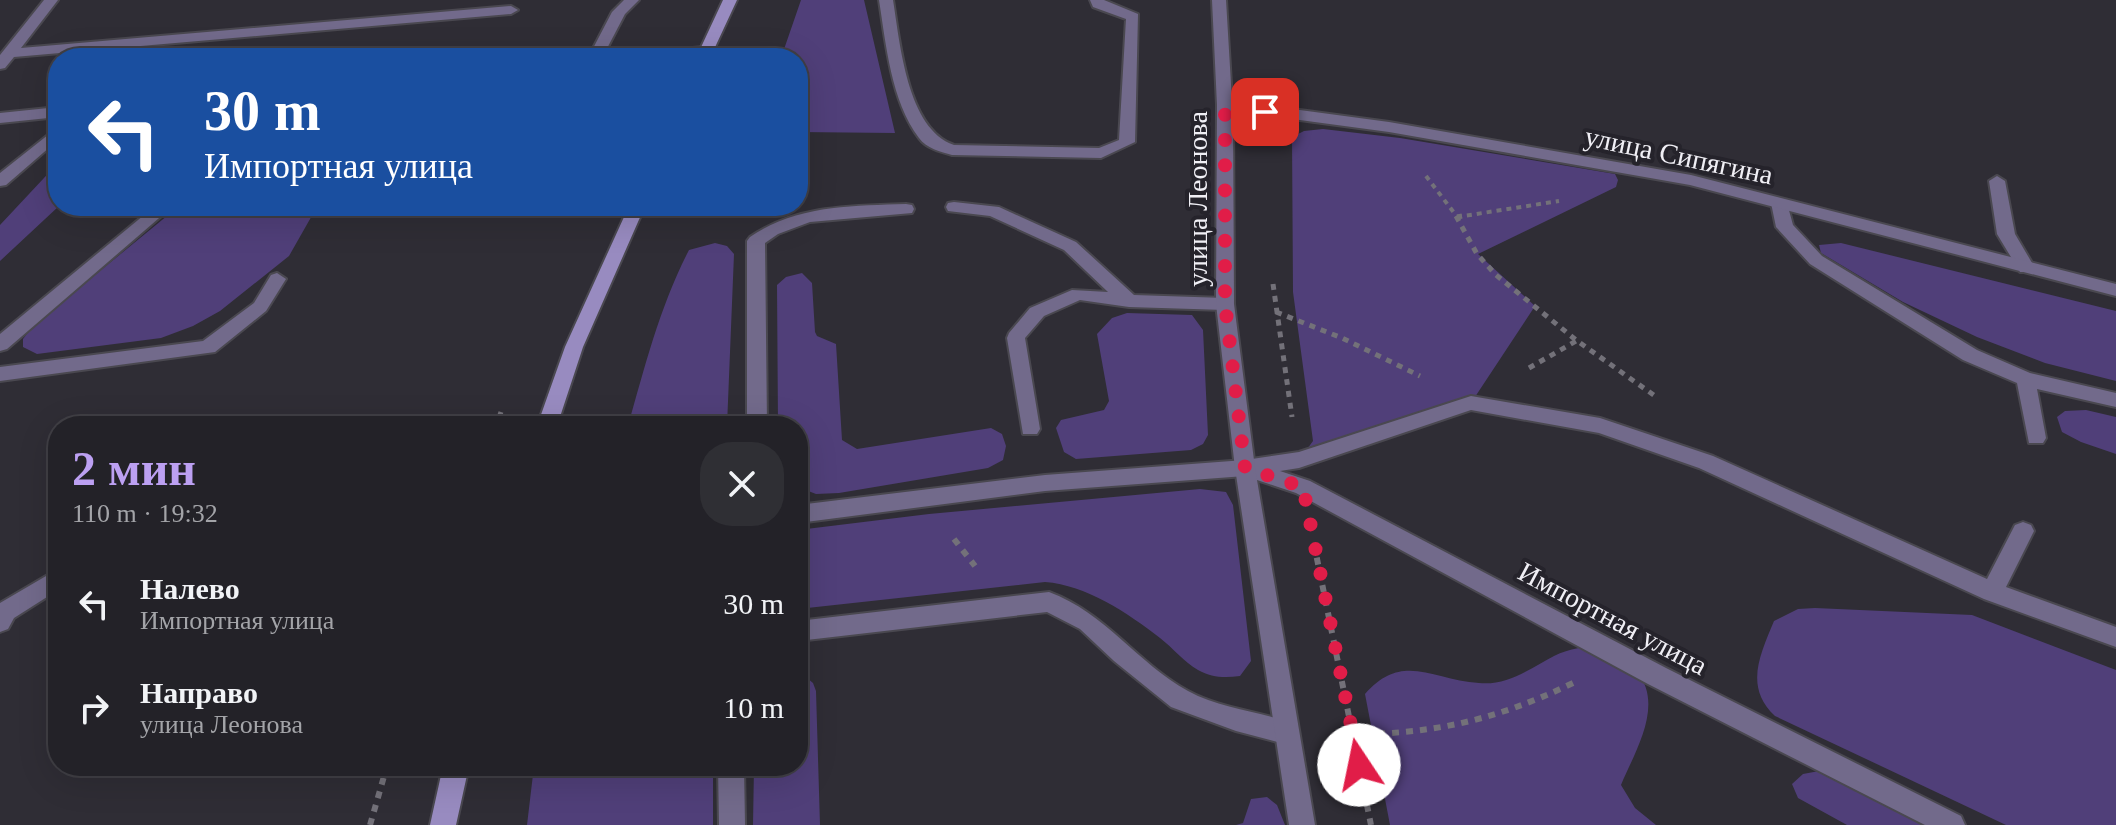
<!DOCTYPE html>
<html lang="ru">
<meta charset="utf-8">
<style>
body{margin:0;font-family:"Times New Roman",serif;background:#2f2f34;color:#f1f3f6;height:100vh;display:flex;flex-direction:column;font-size:30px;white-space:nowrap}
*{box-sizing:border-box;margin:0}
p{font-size:26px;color:#a3a4a8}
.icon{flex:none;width:44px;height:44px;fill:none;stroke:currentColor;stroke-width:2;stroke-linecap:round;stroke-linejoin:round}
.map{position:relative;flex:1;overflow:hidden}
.panel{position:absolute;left:48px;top:416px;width:760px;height:360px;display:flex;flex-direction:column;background:#232228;border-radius:32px;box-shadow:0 8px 32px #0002,0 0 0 2px #403f45}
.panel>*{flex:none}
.top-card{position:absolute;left:48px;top:48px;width:760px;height:168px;border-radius:32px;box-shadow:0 8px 32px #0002,0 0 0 2px #403f45;background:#1a4fa0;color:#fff;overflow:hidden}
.pin{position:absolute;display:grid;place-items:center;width:68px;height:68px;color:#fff;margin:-34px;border-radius:16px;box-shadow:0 4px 12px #0006}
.me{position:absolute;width:88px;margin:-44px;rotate:349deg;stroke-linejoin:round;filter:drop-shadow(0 0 6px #0008)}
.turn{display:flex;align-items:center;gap:28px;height:168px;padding:0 24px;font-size:36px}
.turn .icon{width:104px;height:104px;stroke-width:2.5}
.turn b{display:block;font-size:56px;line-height:68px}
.round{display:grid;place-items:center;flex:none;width:84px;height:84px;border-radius:32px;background:#2f2f34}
.head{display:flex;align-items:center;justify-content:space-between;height:136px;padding:0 24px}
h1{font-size:48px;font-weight:700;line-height:60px;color:#bca0f2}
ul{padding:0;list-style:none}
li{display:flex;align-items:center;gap:24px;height:104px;padding:0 24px}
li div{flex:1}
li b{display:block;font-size:30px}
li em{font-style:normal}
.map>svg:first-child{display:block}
.green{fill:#503f79}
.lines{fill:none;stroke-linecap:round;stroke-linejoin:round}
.lane-casing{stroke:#4a4850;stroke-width:4}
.street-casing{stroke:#4a4850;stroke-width:4}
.secondary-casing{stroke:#4a4850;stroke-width:4}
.path-far2{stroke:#737179;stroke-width:4;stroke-dasharray:5 5;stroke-linecap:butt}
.path-far1{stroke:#737179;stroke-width:5;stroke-dasharray:6 6;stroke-linecap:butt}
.path{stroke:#737179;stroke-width:6;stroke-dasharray:7 7;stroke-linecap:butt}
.lane{fill:#726a8b;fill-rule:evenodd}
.street{fill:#726a8b;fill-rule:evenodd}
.secondary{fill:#988bc0;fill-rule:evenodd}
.route{stroke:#e11d48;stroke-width:14;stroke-dasharray:0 25.2}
.labels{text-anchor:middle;stroke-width:8;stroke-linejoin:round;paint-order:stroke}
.street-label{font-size:28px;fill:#f0eff5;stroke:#25232b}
</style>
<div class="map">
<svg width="2116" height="825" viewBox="0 0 2116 825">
<rect width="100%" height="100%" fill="#2f2d35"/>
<path class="green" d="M801 0H864L895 133 798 132V58H781Z
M1323 129 1400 138 1615 174 1618 180 1616 187 1478 254 1535 306 1471 403 1299 460 1313 441 1293 292 1292 137 1304 131Z
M58 163 59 206 0 261V225Z
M179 206H335L314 212 289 256 220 311 193 326 161 338 37 354 23 347V339L33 326Z
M715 243 727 246 734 254 727 426H628C645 366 660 306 689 250Z
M1841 243 2116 311V381L2045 363 1977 337 1903 302 1821 253 1819 245Z
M802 273 812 283 815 332 817 336 836 344 842 440 857 449 991 428 1002 434 1006 446 1003 460 988 468 839 493 816 494 798 487V426H778L777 285 786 277Z
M1127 313 1192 315 1203 330 1208 435 1203 444 1191 450 1076 459 1064 452 1056 428 1061 420 1104 410 1109 401 1097 334 1112 318Z
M2086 410 2116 417V454L2081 442 2062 432 2057 417 2065 411Z
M1200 489 1226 492 1233 505 1251 661 1240 676C1225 678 1212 678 1198 670 1184 662 1173 648 1160 638 1128 613 1086 585 1045 582L798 609V530L929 514Z
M1815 608 1972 615 2116 670V825H2006L1775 716C1744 687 1760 655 1774 621L1798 609Z
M1602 645C1613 654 1629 662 1637 672 1665 705 1634 753 1621 785L1635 808 1656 825H1390L1365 694C1402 651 1433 680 1479 683 1507 686 1531 668 1554 656 1570 648 1585 647 1602 645Z
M807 678 813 683 816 691 820 825H753L754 766H798V680Z
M534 766H713V825H527Z
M1819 771 1937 825H1847L1798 798 1792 784 1803 774Z
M1267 797 1277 805 1285 825H1236L1243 823 1251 799Z"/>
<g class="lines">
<g class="lane-casing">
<path id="lane" d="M44 0H58L21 48 511 6 518 10 511 14 14 57 5 68 0 69V55Z
M624 0H639L625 14 602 58H588L612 12Z
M879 0H893C900 43 907 129 954 145L1099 148 1119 140 1126 19 1093 7 1090 0H1104L1138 14 1135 142 1101 158 952 155C941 152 926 148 919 138 891 101 886 44 879 0Z
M706 47 711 48V54L669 58H603L610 54Z
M58 107V117L0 123V113Z
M58 127V140L6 185 0 186V173Z
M1997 176 2005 181 2015 234 2035 268 2032 272H2020L1997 234 1989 181Z
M1779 198 1787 203 1793 225 1822 256 1977 350 2030 373 2116 393V407L2037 389 2046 438 2043 443H2029L2017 383 1963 360 1810 264 1776 227 1771 203Z
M954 202 999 207 1076 242 1134 295 1225 298 1234 304 1225 310 1129 307 1080 300 1044 316 1025 338 1040 429 1037 434H1023L1007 338 1009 333 1030 308 1072 290 1108 292 1064 250 990 216 948 211 946 207 948 203Z
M906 204 912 205 914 209 912 213 810 222 778 234 765 243 767 426H747V241L750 237C797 205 851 206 906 204Z
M155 206H173L7 349 0 351V334Z
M277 273 286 279 266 311 215 352 0 381V367L203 341 254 303 271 275Z
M1471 396 1600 418 1713 456 1987 579 2015 525 2023 522 2031 525 2034 531 2006 587 2116 627V647L1984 599 1699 468 1599 433 1471 410 1299 468 1280 471 1310 481 1666 668 1961 816 1965 825H1925L1648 684 1296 493 1245 476 1045 491 798 523V505L1045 475 1245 460 1299 452Z
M58 569V590L14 618 8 629 0 632V603Z
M1049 592C1106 613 1137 663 1188 691 1221 709 1260 711 1294 724L1297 732 1294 740 1285 744 1236 731 1171 707 1114 661 1080 629 1047 612 798 641V621Z
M718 766H744L745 825H719Z"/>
</g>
<g class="street-casing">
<path id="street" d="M1212 0H1226L1232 101 1389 122 1691 175 2116 284V296L1690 185 1389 132 1233 111 1234 304 1255 468 1315 825H1289L1235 468 1216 304 1217 105Z"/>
</g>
<g class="secondary-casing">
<path id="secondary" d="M723 0H737L710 58H696Z
M629 206H645L583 347 557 426H537L565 347Z
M443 766H469L456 825H430Z"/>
</g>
<path class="path-far2" d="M490 58 554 52
M1426 176 1458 218
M1457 217 1559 201"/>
<path class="path-far1" d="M1456 216 1477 254 1496 275 1576 340 1655 396
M1457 217 1462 216
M1273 284 1292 417
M1276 312 1342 338 1420 376
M1529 368 1576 341
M496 426 501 412"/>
<path class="path" d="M954 539 975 566
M1314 544 1371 825
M1336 734C1425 736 1492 722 1573 683
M370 825 387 766"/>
<use href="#lane" class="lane"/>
<use href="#street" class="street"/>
<use href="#secondary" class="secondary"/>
</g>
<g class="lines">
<path class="route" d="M1265 112 1225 105V304L1245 468 1303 487 1359 765"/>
</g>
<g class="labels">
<g class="street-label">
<text transform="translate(1679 155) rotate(12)" y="10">улица Сипягина</text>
<text transform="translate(1197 199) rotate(-90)" y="10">улица Леонова</text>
<text transform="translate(1613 618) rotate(28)" y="10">Импортная улица</text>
</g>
</g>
</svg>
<div class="pin" style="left:1265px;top:112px;background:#d93025"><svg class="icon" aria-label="arrive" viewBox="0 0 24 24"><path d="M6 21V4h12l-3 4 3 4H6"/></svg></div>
<svg class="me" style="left:1359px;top:765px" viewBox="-20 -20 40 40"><circle r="19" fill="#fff"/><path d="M0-13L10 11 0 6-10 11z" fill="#e11d48"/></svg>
<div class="top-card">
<div class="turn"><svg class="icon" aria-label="left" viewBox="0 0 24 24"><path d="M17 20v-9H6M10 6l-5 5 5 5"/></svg><div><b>30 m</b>Импортная улица</div></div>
</div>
<section class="panel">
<div class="head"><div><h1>2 мин</h1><p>110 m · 19:32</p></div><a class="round"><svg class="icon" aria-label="close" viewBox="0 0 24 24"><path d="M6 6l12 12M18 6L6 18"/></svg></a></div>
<ul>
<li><svg class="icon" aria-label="left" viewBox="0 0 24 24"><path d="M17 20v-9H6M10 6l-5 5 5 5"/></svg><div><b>Налево</b><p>Импортная улица</p></div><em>30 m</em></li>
<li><svg class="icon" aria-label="right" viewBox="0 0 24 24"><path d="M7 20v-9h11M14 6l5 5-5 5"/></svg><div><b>Направо</b><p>улица Леонова</p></div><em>10 m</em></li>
</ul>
</section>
</div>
